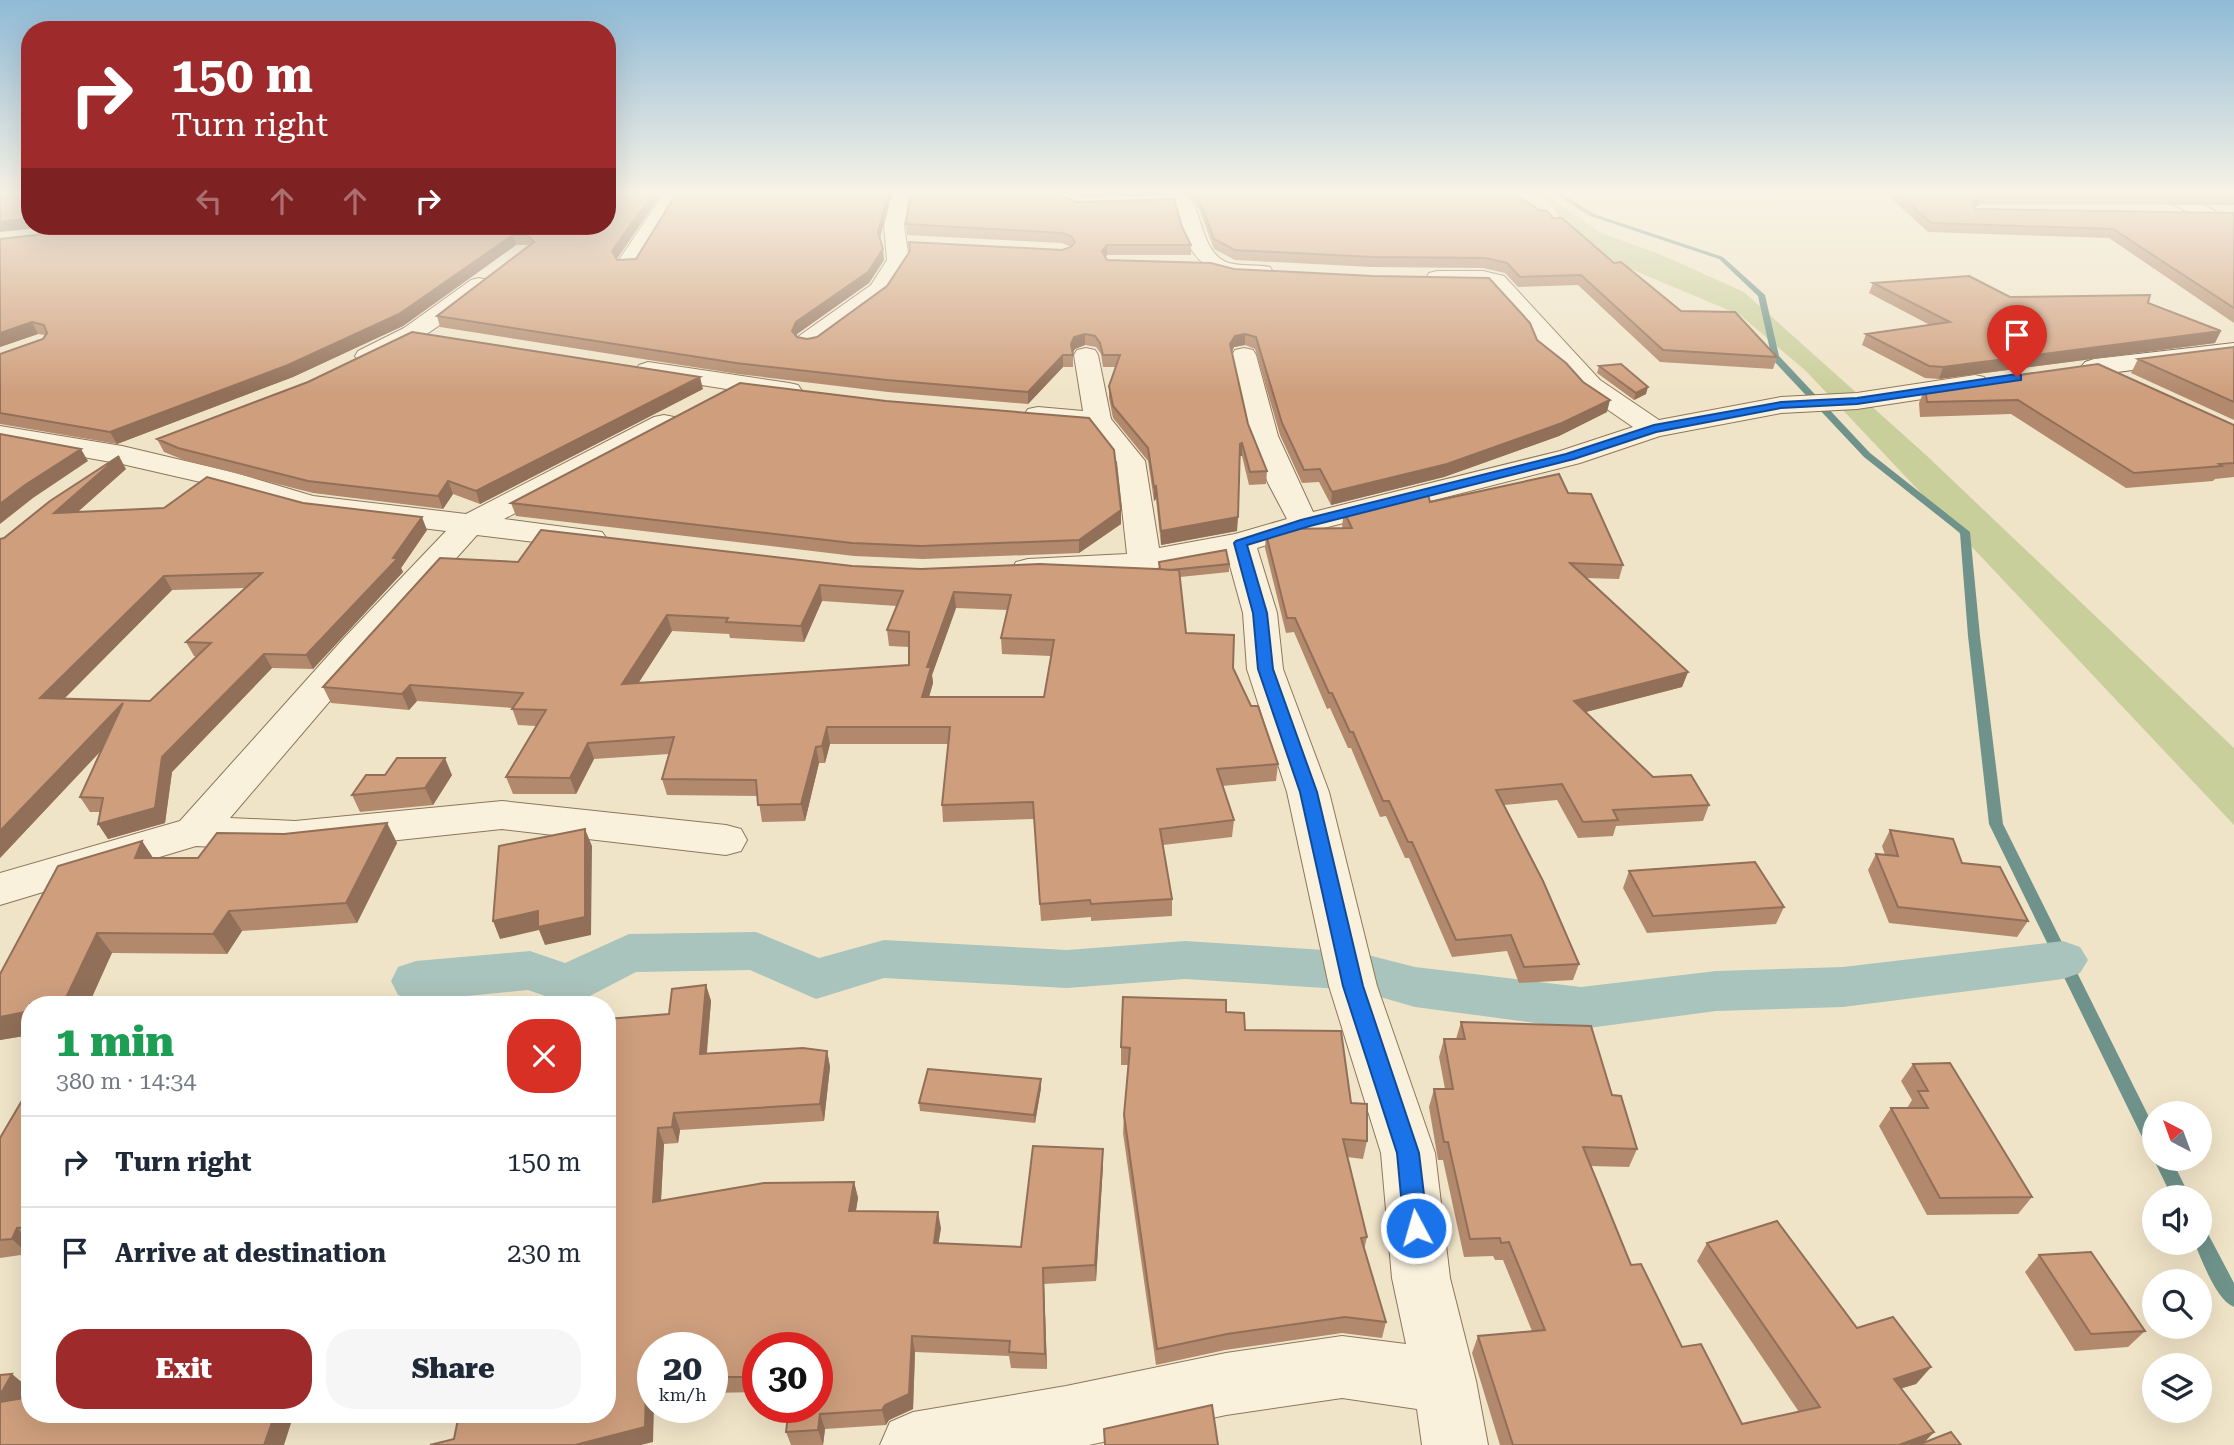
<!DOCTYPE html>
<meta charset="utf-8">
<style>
body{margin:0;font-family:"Roboto Serif",serif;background:#f6f6f7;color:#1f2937;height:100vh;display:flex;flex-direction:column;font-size:26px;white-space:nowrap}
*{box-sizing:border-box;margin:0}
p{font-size:23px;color:#747a83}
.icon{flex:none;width:38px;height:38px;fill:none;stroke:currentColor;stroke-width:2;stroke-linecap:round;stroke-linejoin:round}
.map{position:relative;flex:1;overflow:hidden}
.details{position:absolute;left:21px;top:996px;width:595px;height:427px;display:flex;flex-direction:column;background:#fff;border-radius:28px;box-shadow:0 7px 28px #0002}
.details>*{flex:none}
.guide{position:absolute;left:21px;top:21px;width:595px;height:214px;border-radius:28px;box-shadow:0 7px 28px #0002;background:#9e2a2b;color:#fff;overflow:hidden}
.needle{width:46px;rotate:319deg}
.fabs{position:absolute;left:2142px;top:1101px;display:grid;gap:14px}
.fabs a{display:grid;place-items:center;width:70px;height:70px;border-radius:50%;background:#fff;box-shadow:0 7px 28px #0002;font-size:35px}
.speed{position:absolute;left:637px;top:1332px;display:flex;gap:14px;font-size:35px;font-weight:700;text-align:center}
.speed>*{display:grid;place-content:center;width:91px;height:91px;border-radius:50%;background:#fff;box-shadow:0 7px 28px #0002;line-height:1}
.speed small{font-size:18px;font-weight:400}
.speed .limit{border:10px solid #d22;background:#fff;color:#111}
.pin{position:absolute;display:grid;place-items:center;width:60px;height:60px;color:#fff;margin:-72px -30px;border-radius:50% 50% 50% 0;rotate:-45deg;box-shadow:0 0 7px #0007}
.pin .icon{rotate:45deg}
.me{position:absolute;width:77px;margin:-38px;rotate:354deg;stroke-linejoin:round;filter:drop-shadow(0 0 5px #0008)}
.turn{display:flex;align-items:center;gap:24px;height:147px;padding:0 35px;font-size:32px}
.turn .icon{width:91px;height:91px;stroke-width:2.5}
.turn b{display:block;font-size:49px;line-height:60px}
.lanes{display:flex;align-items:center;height:66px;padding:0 35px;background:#0003;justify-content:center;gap:35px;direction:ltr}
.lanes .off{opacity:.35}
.round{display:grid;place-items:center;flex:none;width:74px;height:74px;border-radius:28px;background:#f6f6f7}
.head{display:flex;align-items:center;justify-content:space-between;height:119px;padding:0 35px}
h1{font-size:42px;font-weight:800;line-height:52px;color:#1e9e55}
.primary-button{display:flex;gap:14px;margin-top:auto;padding:14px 35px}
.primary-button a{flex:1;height:80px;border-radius:28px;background:#9e2a2b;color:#fff;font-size:28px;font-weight:800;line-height:80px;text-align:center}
.primary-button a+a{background:#f6f6f7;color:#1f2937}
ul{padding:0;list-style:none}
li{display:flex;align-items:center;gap:21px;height:91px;padding:0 35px;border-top:2px solid #e0e1e3}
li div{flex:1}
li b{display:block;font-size:26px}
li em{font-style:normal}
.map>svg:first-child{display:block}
.green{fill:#c9cf9b}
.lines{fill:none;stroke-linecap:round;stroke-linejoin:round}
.stream{fill:#6f938a;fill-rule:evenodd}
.canal{fill:#a9c4bc;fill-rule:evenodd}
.street-casing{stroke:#8d765c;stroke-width:2}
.secondary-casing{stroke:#6f573f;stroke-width:2}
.street{fill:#faf1dc;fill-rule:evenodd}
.secondary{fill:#faf1dc;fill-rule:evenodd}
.wall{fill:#b2896c;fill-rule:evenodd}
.shaded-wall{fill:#916f58}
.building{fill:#cf9f7d;stroke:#916f58;stroke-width:2;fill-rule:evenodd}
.route{fill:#1a73e8;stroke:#114b97;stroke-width:2}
</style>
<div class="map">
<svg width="2234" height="1445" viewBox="0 0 2234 1445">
<rect width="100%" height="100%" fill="#f0e4c8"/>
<path class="green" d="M1540 191H1553L1556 202 1601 233 1662 255 1744 292 1926 455 2234 748V825L1806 371 1740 315 1619 264 1572 234Z"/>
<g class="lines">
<path class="stream" d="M1551 191H1558L1594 214 1723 257 1765 295 1779 356 1870 453 1970 532 1980 636 2003 824 2154 1127V1152L2148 1149 1989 824 1968 636 1960 533 1864 457 1772 359 1758 296 1719 259 1590 216Z
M2154 1156V1158H2171L2190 1197H2172L2153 1158Z
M2200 1227 2206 1230 2234 1283V1307C2216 1300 2202 1260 2194 1242H2200Z"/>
<path class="canal" d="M756 932 819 958 884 940 1067 950 1185 941 1356 952 1415 967 1581 987 1716 971 1843 967 2063 941 2080 947 2088 960 2080 973 2063 979 1843 1007 1716 1011 1581 1029 1415 1007 1356 990 1185 979 1067 988 884 978 816 999 750 970 636 972 586 998 568 1004 528 990 416 1001 398 995 391 981 398 967 416 961 530 951 565 963 629 934Z"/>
<g class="street-casing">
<path id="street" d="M665 191H683L636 268H620L617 263Z
M893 191H911L904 225 909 260 887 295 817 346 808 348 799 346 796 341 799 336 871 285 887 260 884 225Z
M1059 191H1077L1080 197 1185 195C1203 205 1199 250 1226 262 1239 267 1256 264 1270 267L1273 272 1270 277C1261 279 1252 278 1242 277 1196 274 1185 244 1174 205L1077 209 1061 203Z
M2154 191H2177L2215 211 2218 215 2215 219H2201L2156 195Z
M1437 271H1483L1504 276 1600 380 1659 420 1781 397 1857 393 1975 375 1984 377 1988 383 1984 389 1975 391 1857 409 1781 413 1660 436 1580 463 1316 530 1257 548 1277 613 1283 669 1329 792 1377 986 1435 1153 1450 1278 1476 1381 1488 1445H1422L1417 1409 1342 1398 1226 1415 1089 1445H880L890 1422 913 1412 1066 1386 1226 1353 1342 1336 1406 1344 1392 1278 1381 1153 1329 986 1287 792 1247 669 1243 613 1227 555 1124 574 1028 579 1016 576 1012 569 1016 562 1028 559 1127 554 1117 462 1090 427 1028 421 1024 415 1028 409 1038 407 1083 411 1074 355 1077 350 1086 348 1095 350 1098 355 1111 419 1145 461 1159 548 1235 534 1287 519 1268 483 1250 436 1232 355 1235 350 1244 348 1253 350 1256 355 1278 436 1313 512 1560 451 1633 427 1582 392 1488 286 1429 283 1426 278 1429 273Z
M479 278 487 280 490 285 487 290C461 309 389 369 358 361L355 356 358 351 404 328 471 280Z
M648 362 789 383 798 385 802 391 798 397 789 399 639 375 635 370 639 365Z
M664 415 674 417 678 423 674 429 504 519 602 532 607 539 602 546 591 549 477 535 370 654 230 818 295 821 502 801 726 825 741 829 747 840 741 851 726 855 502 829 295 851 196 846 0 905V873L180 821 344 638 446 531 310 514 218 486 122 464 0 442V426L122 446 236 473 313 496 466 514 654 417Z"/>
</g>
<g class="secondary-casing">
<path id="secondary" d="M2234 343V357L2094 375 2085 372 2081 367 2085 362 2094 359Z"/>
</g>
<use href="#street" class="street"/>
<use href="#secondary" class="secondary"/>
</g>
<path class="wall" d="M1079 191H1510L1539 210 1553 218 1681 311 1777 357 1773 369 1660 362 1578 285 1518 287 1505 273 1483 268 1372 267 1235 260 1214 249 1199 209 1187 193 1082 194Z
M1883 191H2234V205L1980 204 1974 208 1975 209 2234 213V323L2109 238 1928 232Z
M1058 194 1076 202 1182 227 1191 245V255H1107L1105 257 1107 260 1537 340 1607 412 1559 436 1444 477 1331 505 1319 482 1302 483 1280 435 1255 349 1245 345 1234 347 1232 352 1248 424 1267 471 1266 484 1249 485 1242 456H1239L1237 531 1161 545 1156 499 1154 501 1148 461 1113 418 1109 398V386L1116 367H1103L1101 354 1096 347 1085 345 1075 349 1073 353V367H1063L1028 404 888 392 738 374 440 327 437 316 529 245H516L403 326 293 377 117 444 0 424V354L43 339 45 335 38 334 0 347V239L607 226 617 260 880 239 884 260 869 283 797 334 796 337 807 339 817 337 887 286 909 252V242L1062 250 1071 247 1062 243 907 235 906 224Z
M1873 283 2010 297 2148 303 2215 343 1939 379 1925 378 1862 345 1866 334 1930 325 1869 293Z
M2234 347V420L2131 373 2138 359Z
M1599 366 1646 394 1634 400 1597 373Z
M1925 388 2234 425V477L2215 479 2213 481 2126 488 2011 414 1920 417 1919 403Z
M703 389 480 504 453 494 443 509 313 493 184 460 164 452 157 439Z
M126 469 77 512 303 503 427 530 401 568 403 572 313 669 272 668 172 772 165 823 108 839 100 812H90L80 797 101 750 0 858 4 538ZM246 588 186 642 194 656 197 657 150 701 64 699 172 590Z
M1568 493 1623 565 1619 579 1586 578 1688 672 1682 687 1586 712 1653 777 1709 805 1703 821 1616 826 1613 836 1578 838 1557 800 1504 805 1579 964 1573 980 1519 983 1507 951 1452 957 1409 858H1405L1386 816 1380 817 1351 748H1348L1330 708 1327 709 1294 632 1286 633 1265 548 1266 534 1343 528 1342 526 1344 512 1430 502Z
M511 503 1121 524 1079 553 923 559 854 556 516 516Z
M518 562 852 566 921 569H1159L1229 564V572L1180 577 1186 633 1233 668 1278 764 1276 781 1222 786 1234 820 1232 837 1163 845 1172 899V916L1091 921V917L1041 921 1034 819 943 822 942 805 948 744H830L825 763H819L805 821 762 822 758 796 667 795 662 779 669 754 594 759 576 794H513L506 777 536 726 518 725 512 708 417 701 409 710 331 703 323 687ZM822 601 897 606 887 630 889 646 909 647V665L638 683 672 631 729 634 730 638 804 642ZM956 608 1007 610 1001 638 1002 654 1051 656 1044 697H929L933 683 932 675Z
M452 775 433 805 360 812 352 795Z
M387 823 397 843 357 923 242 931 227 954 112 953 30 1004V1035L0 1040V974L142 841 153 858H198L284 834Z
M1890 830 1962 863 2028 921 2017 937 1889 923 1868 870 1876 854 1885 855 1882 846Z
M1629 871 1784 907 1776 924 1647 933 1623 888Z
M706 985 711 1001 707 1053 827 1051 830 1067 824 1121 680 1130 678 1143 664 1144 661 1201 854 1182 858 1198 856 1211 941 1228 938 1243 1021 1247 1103 1165 1096 1281 1044 1284 1047 1369 1011 1368 1009 1356 915 1352 913 1409 889 1420 886 1425 825 1429 823 1445H791L786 1432 817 1348H758V1392L712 1393V1348H653V1442L454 1439 607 1414 669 1014Z
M1226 1012 1245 1030 1351 1103 1367 1141 1363 1159 1347 1157 1367 1237 1364 1250 1386 1322 1382 1338 1342 1333 1225 1350 1156 1365 1123 1133 1124 1115 1128 1065H1121V1047Z
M1461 1022 1612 1095 1637 1149 1629 1167 1591 1166 1631 1265 1682 1347 1742 1424 1799 1412 1697 1261 1707 1243 1857 1328 1931 1367 1916 1384 1901 1388 1924 1443 1961 1445H1500L1472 1353 1478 1336 1532 1331 1503 1260H1495L1493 1256 1464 1257 1443 1160H1438L1429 1107 1434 1089H1445L1439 1057 1444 1039H1456Z
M1913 1064 2032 1197 2018 1214 1927 1215 1879 1126 1891 1108H1907L1912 1100 1901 1081Z
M1041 1079V1088L1035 1123 920 1111 919 1103Z
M30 1087V1251L28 1254 0 1258V1138Z
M2039 1255 2145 1331 2128 1347 2075 1351 2025 1272Z"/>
<path class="shaded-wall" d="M655 191H663L615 262 612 251Z
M889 191H892L879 242 878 232Z
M1984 195 1980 204 1968 211 1972 202Z
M30 218V226H58L0 232V222Z
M513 235 516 245 403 326 293 377 117 444 110 432Z
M1107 245V255L1102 262V251Z
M883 249 884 260 869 283 797 334 794 342 792 331 796 322Z
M32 322 38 334 0 347V333Z
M2221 331 2215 343 1939 379 1943 367Z
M1085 334V345L1075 349 1071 355V344L1074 337Z
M1245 334V345L1234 347 1229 356 1230 344 1235 336Z
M1063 355V367L1028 404V392Z
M700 377 703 389 480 504 476 491Z
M1648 387 1646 394 1634 400 1636 393Z
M1610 400 1607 412 1559 436 1444 477 1331 505 1332 492Z
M1242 443V456H1239L1240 444Z
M81 449 88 461 33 498 0 524V504L25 485Z
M119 456 126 469 61 527 54 513Z
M448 481 453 494 443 509 438 496Z
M1156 486V499L1154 501V487Z
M1121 510V524L1079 553V540Z
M422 517 427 530 401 568 403 572 313 669 306 655 393 558Z
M1238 517 1237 531 1161 545V531Z
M164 576 172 590 50 713 40 698Z
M820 585 822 601 804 642 801 626Z
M954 592 956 608 932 675 933 683 924 714 922 697 927 667Z
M667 615 672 631 627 701 622 684Z
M264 654 272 668 172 772 165 823 108 839 98 824Z
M1688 672 1682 687 1570 716 1574 701Z
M410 685 417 701 409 710 402 694Z
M123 703 132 718 0 858V831Z
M827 727 830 744 825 763 822 746Z
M588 743 594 759 576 794 570 778Z
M816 747 819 763 805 821 801 804Z
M445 758 452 775 433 805 425 788Z
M387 823 397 843 357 923 346 903Z
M585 829 592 846 591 935 545 945 539 930 500 939 493 921Z
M142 841 155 861 135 858Z
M229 911 242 931 227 954 213 934Z
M97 933 112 953 89 1004H63Z
M706 985 711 1001 705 1070 700 1054Z
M30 1011V1035L0 1040V1017Z
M827 1051 830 1067 824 1121 820 1104Z
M1041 1079V1088L1035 1123 1034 1115Z
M674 1113 680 1130 678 1143 672 1127Z
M658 1128 664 1144 660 1218 653 1202Z
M1103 1149V1165L1096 1281 1095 1265Z
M854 1182 858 1198 853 1227 849 1211Z
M938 1212 941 1228 936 1259 934 1243Z
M17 1228 30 1241V1251L28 1254 12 1239Z
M1043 1268 1044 1284 1047 1369 1045 1354Z
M912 1336 915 1352 913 1409 889 1420 886 1425 882 1410Z
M1931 1367 1916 1384 1880 1395 1894 1379Z
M12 1374 30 1389V1391L14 1419 0 1407V1395Z
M646 1389 653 1402V1407H654L653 1442 641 1445H575Z
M275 1414H294L284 1445H264Z
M820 1414 825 1429 823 1445 818 1430Z
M1934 1432 1922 1445H1899Z"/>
<path class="building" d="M0 191H30V218L0 222Z
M607 191H655L612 251 617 260 636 259 678 191H889L878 232 883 249 868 272 796 322 792 331 797 337 807 339 817 337 887 286 910 251 909 242 1062 250 1071 247 1075 242 1071 236 1062 233 906 224 911 191H1058V194L1076 202 1174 199 1182 227 1191 245H1107L1102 251 1107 260 1211 263 1234 269 1373 276 1489 278 1530 323 1537 340 1566 363 1583 382 1610 400 1562 423 1447 464 1332 492 1320 469 1304 470 1282 423 1256 337 1245 334 1235 336 1230 344 1248 424 1267 471 1250 472 1242 443 1240 444 1238 517 1161 531 1156 486 1154 487 1148 448 1113 406 1109 386 1120 355H1103L1100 343 1095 336 1085 334 1074 337 1071 344 1073 355H1063L1028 392 887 380 736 363 437 316 534 242 527 235H513L399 314 288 365 110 432 0 413V354L43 339 47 333 44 325 32 322 0 333V239L114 226H607Z
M1193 191H1510L1539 210 1547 211 1553 218H1562L1614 263 1621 262 1681 311 1735 312 1777 357 1663 350 1581 275 1520 277 1507 263 1485 258 1373 257 1235 250 1214 239 1199 199Z
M1896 191H2234V196L1984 195 1972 202 1975 209 2234 213V308L2113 229 1931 223Z
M1969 276 2010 297 2150 295 2148 303 2221 331 1943 367 1929 366 1866 334 1950 322 1873 283Z
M412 332 700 377 476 491 448 481 438 496 308 481 178 448 157 439 308 382Z
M2234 347V402L2138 359Z
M1621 364 1648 387 1636 393 1599 366Z
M2098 364 2234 425V463L2219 464 2222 466 2134 473 2018 400 1927 402 1925 388Z
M740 383 886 401 1089 418 1114 450 1121 510 1079 540 921 546 852 543 511 503Z
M0 434 81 449 25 485 0 504Z
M119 456 54 513 164 508 207 477 303 503 422 517 393 558H398L306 655 264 654 162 757 155 808 98 824 103 798 80 797 123 703 0 831V539L4 538 50 501ZM262 573 186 642 211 643 150 701 40 698 164 576Z
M1559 474 1568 493 1591 494 1623 565 1570 563 1688 672 1574 701 1653 777 1691 775 1709 805 1613 810 1618 820 1583 822 1562 784 1496 790 1543 881 1579 964 1524 967 1511 935 1456 940 1412 842H1408L1389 801H1383L1353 732H1350L1332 693H1329L1295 618H1287L1266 534 1284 529 1352 528 1344 512 1427 491 1430 502Z
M541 530 852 566 921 569 1040 564 1179 570 1186 633 1234 635 1233 668 1251 706H1258L1278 764 1217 769 1234 820 1160 829 1172 899 1091 904 1090 900 1040 904 1033 802 942 805 950 727H827L822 746 816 747 801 804 758 805 756 780 662 779 674 737 588 743 570 778 506 777 546 710 512 709 523 693 410 685 402 694 323 687 440 558 518 562ZM820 585 903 591 887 630 909 632V665L622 684 667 615 728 618 726 622 801 626ZM954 592 1011 595 1001 638 1054 640 1044 697H922L931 667H927Z
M1226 550 1229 564 1170 570 1160 569 1159 562Z
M397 758H445L425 788 352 795 366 775H385Z
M387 823 346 903 229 911 213 934 97 933 63 1004H30V1011L0 1017V974L58 866 142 841 135 858H198L217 833 284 834Z
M585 829V917L538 927V911L493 921 499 846Z
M1890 830 1953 839 1962 863 2000 867 2028 921 1898 907 1876 854 1898 856Z
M1755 862 1784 907 1653 916 1629 871Z
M706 985 700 1054 803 1048 827 1051 820 1104 674 1113 672 1127 658 1128 653 1202 764 1183 854 1182 849 1211 938 1212 934 1243 1021 1247 1033 1146 1103 1149 1095 1265 1043 1268 1045 1354 1009 1352 1010 1341 912 1336 909 1394 885 1405 882 1410 820 1414 818 1430 786 1432 789 1407H817V1348H758V1377H712V1348H653V1388L646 1389 645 1427 575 1445H430L454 1439 459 1414H607V1019L669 1014 672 989Z
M1123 997 1226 1000V1012L1244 1013 1245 1030 1341 1031 1351 1103 1367 1104V1141L1343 1139 1367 1237 1361 1238 1386 1322 1345 1317 1227 1334 1157 1349 1124 1115 1130 1048 1121 1047Z
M1461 1022 1591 1026 1612 1095 1621 1096 1637 1149 1583 1147 1631 1265 1641 1264 1682 1347 1701 1344 1742 1424 1820 1407 1707 1243 1777 1221 1857 1328 1893 1317 1931 1367 1894 1379 1934 1432 1899 1445H1513L1478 1336 1545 1330 1509 1242 1501 1243 1500 1238 1470 1239 1448 1142H1444L1434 1089H1453L1444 1039H1465Z
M1950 1063 2032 1197 1940 1198 1891 1108H1928L1918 1091H1928L1913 1064Z
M928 1069 1041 1079 1034 1115 919 1103Z
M30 1087V1227L17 1228 12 1239 0 1240V1138Z
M2091 1252 2145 1331 2091 1334 2039 1255Z
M12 1374 0 1395V1375Z
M30 1397V1414H275L264 1445H0V1402Z
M1212 1405 1218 1445H1105L1104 1429Z
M1951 1432 1961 1445H1918Z"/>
<linearGradient id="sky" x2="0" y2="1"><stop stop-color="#8fbad6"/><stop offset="0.49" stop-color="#f8f3e6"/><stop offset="1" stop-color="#f8f3e6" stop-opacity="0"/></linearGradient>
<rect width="2234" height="393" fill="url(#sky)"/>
<path class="route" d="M2017 374 2021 375V380L1857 404 1781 408 1656 432 1574 459 1310 526 1247 545 1267 613 1273 669 1317 792 1363 986 1419 1153 1428 1228 1424 1236 1416 1239 1408 1236 1404 1228 1397 1153 1343 986 1300 792 1258 669 1253 613 1234 543 1236 541 1301 520 1566 454 1654 425 1781 402 1857 398Z"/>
</svg>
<div class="fabs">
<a><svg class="needle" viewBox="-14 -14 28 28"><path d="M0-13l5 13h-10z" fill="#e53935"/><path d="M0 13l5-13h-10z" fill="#747a83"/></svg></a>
<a><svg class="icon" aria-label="sound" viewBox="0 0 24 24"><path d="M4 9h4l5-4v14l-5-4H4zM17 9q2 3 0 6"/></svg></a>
<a><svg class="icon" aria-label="search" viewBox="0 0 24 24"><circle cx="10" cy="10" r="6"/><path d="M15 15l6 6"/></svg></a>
<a><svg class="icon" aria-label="layers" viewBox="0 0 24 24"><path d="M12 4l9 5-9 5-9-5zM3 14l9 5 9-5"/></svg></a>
</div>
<div class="speed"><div>20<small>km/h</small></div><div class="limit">30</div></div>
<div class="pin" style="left:2017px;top:377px;background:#d93025"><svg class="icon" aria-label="arrive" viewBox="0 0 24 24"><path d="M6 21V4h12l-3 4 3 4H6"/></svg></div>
<svg class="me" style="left:1416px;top:1228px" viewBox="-20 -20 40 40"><circle r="17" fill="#1a73e8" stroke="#fff" stroke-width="3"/><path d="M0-11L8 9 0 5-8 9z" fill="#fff"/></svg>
<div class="guide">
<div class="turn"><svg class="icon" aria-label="right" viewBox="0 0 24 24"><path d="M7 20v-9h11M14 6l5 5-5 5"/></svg><div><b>150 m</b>Turn right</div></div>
<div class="lanes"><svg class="icon off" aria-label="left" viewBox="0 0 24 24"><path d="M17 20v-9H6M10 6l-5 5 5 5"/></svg><svg class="icon off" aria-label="ahead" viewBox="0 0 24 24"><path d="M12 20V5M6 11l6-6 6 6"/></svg><svg class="icon off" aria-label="ahead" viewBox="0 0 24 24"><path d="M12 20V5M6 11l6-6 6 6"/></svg><svg class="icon" aria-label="right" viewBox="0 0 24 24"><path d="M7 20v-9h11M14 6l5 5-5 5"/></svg></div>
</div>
<section class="details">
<div class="head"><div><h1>1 min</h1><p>380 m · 14:34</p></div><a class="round" style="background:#d93025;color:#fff"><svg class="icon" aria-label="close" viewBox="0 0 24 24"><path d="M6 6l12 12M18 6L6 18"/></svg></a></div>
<ul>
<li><svg class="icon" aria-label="right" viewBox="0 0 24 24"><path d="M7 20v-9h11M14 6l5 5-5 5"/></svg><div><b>Turn right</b></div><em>150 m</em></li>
<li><svg class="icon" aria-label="arrive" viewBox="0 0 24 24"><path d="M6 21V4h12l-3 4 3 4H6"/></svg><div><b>Arrive at destination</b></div><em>230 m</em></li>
</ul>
<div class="primary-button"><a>Exit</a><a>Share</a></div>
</section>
</div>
